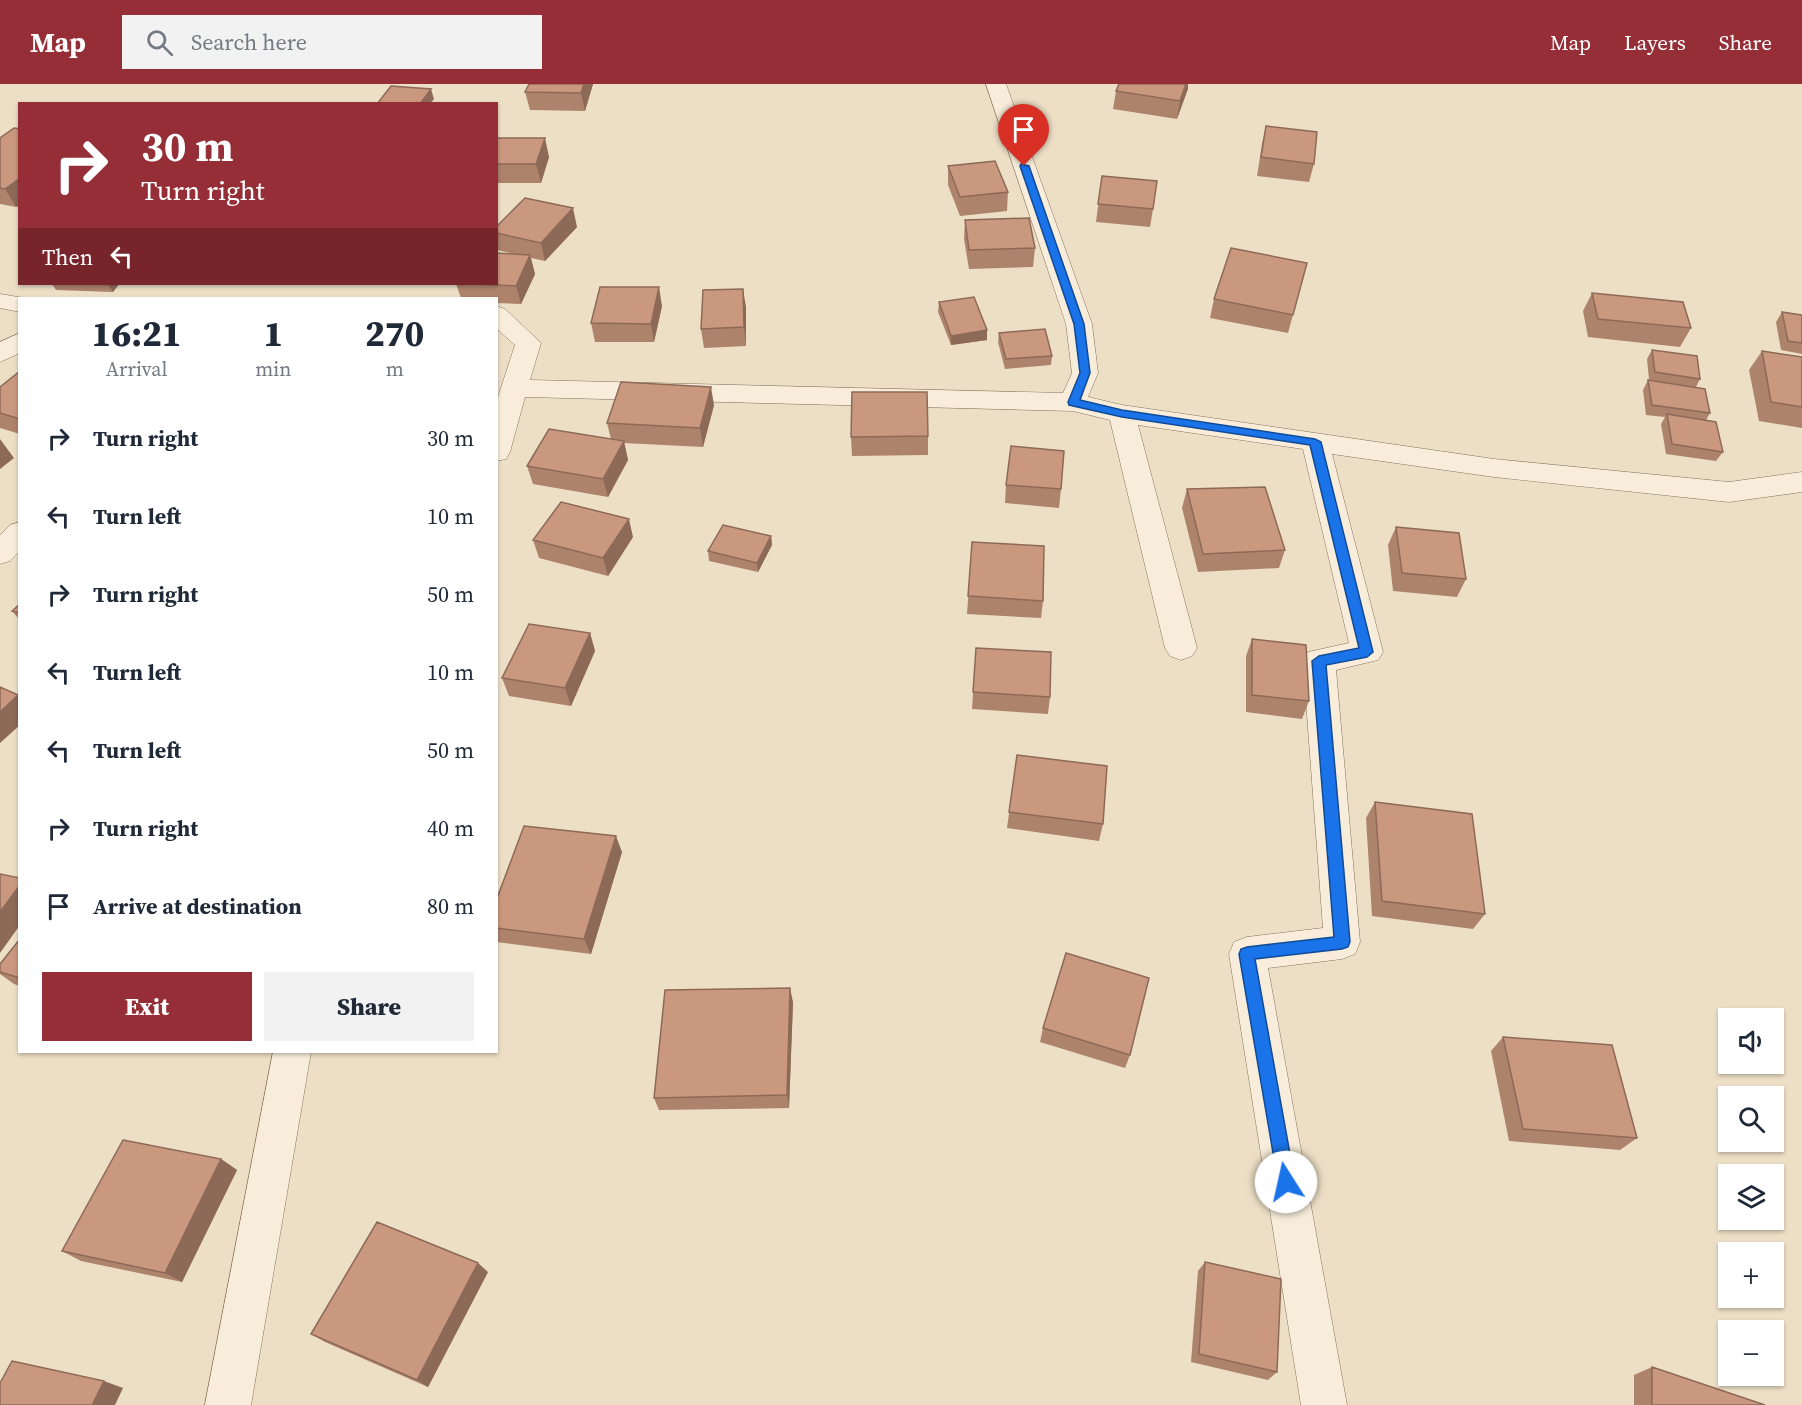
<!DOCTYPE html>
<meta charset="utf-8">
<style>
body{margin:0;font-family:"Source Serif 4",serif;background:#f2f2f3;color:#1f2937;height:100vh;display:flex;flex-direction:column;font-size:22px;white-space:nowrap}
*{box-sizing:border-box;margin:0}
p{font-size:20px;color:#747a83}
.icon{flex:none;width:33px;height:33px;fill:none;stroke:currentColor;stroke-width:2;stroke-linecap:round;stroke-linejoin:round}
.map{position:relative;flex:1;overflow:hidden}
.panel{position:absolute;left:18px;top:213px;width:480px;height:756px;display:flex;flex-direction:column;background:#fff;border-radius:0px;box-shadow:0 2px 4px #0004}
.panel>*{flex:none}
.top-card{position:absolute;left:18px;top:18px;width:480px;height:183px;border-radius:0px;box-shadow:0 2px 4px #0004;background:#952e36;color:#fff;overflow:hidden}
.tools{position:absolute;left:1718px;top:924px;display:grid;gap:12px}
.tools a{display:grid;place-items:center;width:66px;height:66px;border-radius:0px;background:#fff;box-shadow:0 2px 4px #0004;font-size:30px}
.pin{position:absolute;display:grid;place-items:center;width:51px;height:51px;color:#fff;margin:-62px -26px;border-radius:50% 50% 50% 0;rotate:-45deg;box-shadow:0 0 6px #0007}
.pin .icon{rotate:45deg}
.me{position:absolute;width:66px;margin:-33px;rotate:350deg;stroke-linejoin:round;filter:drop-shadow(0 0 4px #0008)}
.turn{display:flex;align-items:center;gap:21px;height:126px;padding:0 24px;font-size:27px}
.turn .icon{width:78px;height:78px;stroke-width:2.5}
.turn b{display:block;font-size:42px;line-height:51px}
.then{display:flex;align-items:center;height:57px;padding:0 24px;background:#0003;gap:12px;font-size:22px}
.eta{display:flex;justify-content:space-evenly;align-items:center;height:102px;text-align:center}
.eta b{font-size:36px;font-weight:800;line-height:42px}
.action{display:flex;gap:12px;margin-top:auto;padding:12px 24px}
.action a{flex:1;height:69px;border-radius:0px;background:#952e36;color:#fff;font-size:24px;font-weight:800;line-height:69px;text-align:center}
.action a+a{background:#f2f2f3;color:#1f2937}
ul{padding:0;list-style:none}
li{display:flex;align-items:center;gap:18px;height:78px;padding:0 24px}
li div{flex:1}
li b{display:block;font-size:22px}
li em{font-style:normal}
header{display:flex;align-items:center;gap:36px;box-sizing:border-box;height:84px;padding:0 30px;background:#952e36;color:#fff}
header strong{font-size:28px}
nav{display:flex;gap:33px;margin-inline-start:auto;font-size:21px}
.search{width:420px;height:54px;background:#f2f2f3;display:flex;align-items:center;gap:15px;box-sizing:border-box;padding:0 21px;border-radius:0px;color:#747a83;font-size:22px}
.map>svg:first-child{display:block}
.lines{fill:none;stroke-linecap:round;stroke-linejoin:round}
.minor-casing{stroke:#88715c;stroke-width:1}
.minor{fill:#f8edda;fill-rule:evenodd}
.wall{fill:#ae836c}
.shaded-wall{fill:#8d6a58}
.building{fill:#ca987e;stroke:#8d6a58;stroke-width:1.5}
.route{fill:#1a73e8;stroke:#114b97;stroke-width:1.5}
</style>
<header>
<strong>Map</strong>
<div class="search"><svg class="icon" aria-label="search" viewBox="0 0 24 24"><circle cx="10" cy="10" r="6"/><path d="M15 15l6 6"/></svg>Search here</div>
<nav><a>Map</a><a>Layers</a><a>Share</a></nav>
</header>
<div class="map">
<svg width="1802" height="1321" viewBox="0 0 1802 1321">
<rect width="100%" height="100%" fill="#eddfc6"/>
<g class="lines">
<g class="minor-casing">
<path id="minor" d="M986 0H1006L1092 240 1098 289 1088 313 1122 321 1494 375 1729 398 1802 388V408L1729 418 1494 393 1332 370 1383 568 1378 576 1336 586 1360 858 1355 870 1342 875 1268 884 1347 1321H1301L1229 870 1234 858 1247 853 1323 844 1303 577 1308 568 1349 559 1303 365 1138 341 1197 564 1192 572 1181 576 1170 572 1165 564 1110 336 1073 327 525 313 510 368 506 375 496 377V319L515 261 496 244V222L505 225 541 259 530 296 1063 309 1072 289 1066 240Z
M0 210 24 214H20V228L0 224Z
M20 249V269L0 278V258Z
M20 438V467L10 477 0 480V451L10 441Z
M273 968H311L251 1321H205Z"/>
</g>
<use href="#minor" class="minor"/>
</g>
<path class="wall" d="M593 0 585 27 530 26 525 8Z
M1119 0H1188L1177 35 1113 25 1116 7Z
M1266 42 1314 80 1309 98 1257 92 1262 60Z
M20 45V121L16 123 0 120V54Z
M496 54 549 73 541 99H496Z
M948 82 1008 108 1007 127 960 132 948 101Z
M1102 92 1153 125 1150 143 1096 138Z
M965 136 1035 164 1033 183 969 185 964 155Z
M496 142 577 143 545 177 531 174 535 190 521 220 496 219V214H461L456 200H496L514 170 497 166 496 163Z
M1307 179 1288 249 1210 234 1214 215Z
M52 200H119L113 208 56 206Z
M1592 209 1691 244 1680 263 1588 253 1583 227Z
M939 218 987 246V256L951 261 938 228Z
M662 222 654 258H595L591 239Z
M746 223V262L704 264 701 245Z
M1782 228 1802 231V270L1781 266 1776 238Z
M999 249 1052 272 1051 281 1005 285 998 258Z
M1652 266 1700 295 1696 303 1710 329 1706 336 1723 368 1716 377 1666 370 1661 340 1665 333 1646 331 1643 306 1648 296H1649L1647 275Z
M1762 267 1802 273V344L1759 337 1749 286Z
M20 287V350L0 344V303Z
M714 321 703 363 624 359 628 376 608 413 533 400 527 382 611 355 607 339Z
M928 352V371L852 372 851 353Z
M1006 401 1061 405 1059 424 1005 419Z
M1187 405 1285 466 1279 484 1198 488 1182 424Z
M1396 443 1466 495 1457 513 1393 507 1388 461Z
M771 452 772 461 758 488 709 477 708 467Z
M633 453 608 492 539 474 533 456Z
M972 458 1043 517 1041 534 967 530Z
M20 520V536L12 527Z
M590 549 595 567 571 622 509 612 502 594Z
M1252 555 1309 617 1302 635 1246 628V572Z
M976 564 1050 613 1048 630 972 625Z
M1017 671 1103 740 1099 757 1007 744Z
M1375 718 1485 830 1473 845 1372 832 1366 734Z
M622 768 591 870 496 858V817Z
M20 855V902L14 900 0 890V880Z
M793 918 789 1024 659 1026 654 1014Z
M1043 944 1130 971 1125 984 1040 958Z
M1503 953 1637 1054 1620 1066 1509 1057 1491 967Z
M221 1075 237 1086 182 1198 81 1177 62 1167Z
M1205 1178 1277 1288 1268 1296 1191 1278 1198 1187Z
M488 1188 428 1303 325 1258 311 1250Z
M1652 1283 1765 1321H1634V1291Z"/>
<path class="shaded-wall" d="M584 0H593L585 27 581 9Z
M1186 0H1188V5L1177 35 1180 17Z
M431 5 434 15 430 20H420Z
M545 54 549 73 541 99 536 80Z
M20 94V121L16 123 5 105Z
M573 124 577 143 545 177 541 159Z
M530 171 535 190 521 220 516 202Z
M108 200H119L113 208Z
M659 203 662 222 654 258 651 240Z
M743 205 746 223V262L744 243Z
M987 246V256L951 261V252Z
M711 303 714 321 703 363 700 344Z
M0 355 14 374 0 385Z
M624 357 628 376 608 413 603 395Z
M629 435 633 453 608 492 603 474Z
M771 452 772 461 758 488 757 479Z
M590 549 595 567 571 622 565 604Z
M18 611 20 613V641L0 659V628Z
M616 752 622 768 591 870 584 855Z
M20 801V841L0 869V828Z
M790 904 793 918 789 1024 787 1011Z
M221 1075 237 1086 182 1198 165 1189Z
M478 1179 488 1188 428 1303 417 1296Z
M104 1297 123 1304 115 1321H92Z"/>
<path class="building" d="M529 0H584L581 9 525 8Z
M1119 0H1186L1180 17 1116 7Z
M391 2 431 5 420 20H377Z
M1266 42 1317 48 1314 80 1261 73Z
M14 44 20 45V94L5 105 0 104V54Z
M496 54H545L536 80H496Z
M995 77 1008 108 960 113 948 82Z
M1102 92 1157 97 1153 125 1098 120Z
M525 114 573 124 541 159 496 149V143Z
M1029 134 1035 164 969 166 965 136Z
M1231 164 1307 179 1293 231 1214 215Z
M496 169 530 171 516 202 481 200H496Z
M600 203H659L651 240 591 239Z
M743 205 744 243 701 245 703 206Z
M1592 209 1683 218 1691 244 1598 235Z
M974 213 987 246 951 252 939 218Z
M1782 228 1802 231V259L1788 257Z
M1045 245 1052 272 1006 275 999 249Z
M1652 266 1697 272 1700 295 1655 288Z
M1762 267 1802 273V323L1771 318Z
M20 287V335L0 329V303Z
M1648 296 1705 305 1710 329 1652 321Z
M621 298 711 303 700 344 607 339Z
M852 308H927L928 352 851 353Z
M1667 330 1716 338 1723 368 1672 360Z
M549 345 624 357 603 395 527 382Z
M1011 362 1064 367 1061 405 1006 401Z
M1265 403 1285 466 1203 470 1187 405Z
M561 418 629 435 603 474 533 456Z
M723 441 771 452 757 479 708 467Z
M1396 443 1459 449 1466 495 1402 489Z
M972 458 1044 462 1043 517 968 512Z
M20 520V529L12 527Z
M529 540 590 549 565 604 502 594Z
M1252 555 1306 561 1309 617 1252 611Z
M976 564 1051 568 1050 613 973 608Z
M0 603 18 611 0 628Z
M1017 671 1107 682 1103 740 1009 728Z
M1375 718 1472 730 1485 830 1382 817Z
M524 742 616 752 584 855 496 844V817Z
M0 790 20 794V801L0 828Z
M20 855V894L0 888V880Z
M1066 869 1149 894 1130 971 1043 944Z
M790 904 787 1011 654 1014 665 906Z
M1503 953 1612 961 1637 1054 1523 1045Z
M123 1056 221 1075 165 1189 62 1167Z
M377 1138 478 1179 417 1296 311 1250Z
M1205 1178 1281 1195 1277 1288 1199 1270Z
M12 1277 104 1297 92 1321H0V1299Z
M1652 1283 1765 1321H1652Z"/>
<path class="route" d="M1021 80 1029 82 1084 240 1090 289 1080 316 1122 326 1315 355 1321 358 1373 568 1367 573 1326 581 1350 858 1348 863 1342 865 1255 875 1295 1098 1292 1104 1286 1106 1280 1104 1278 1098 1239 870 1241 865 1247 863 1334 853 1312 577 1319 572 1359 564 1310 361 1122 333 1069 321 1068 318 1080 289 1074 240 1020 82Z"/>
</svg>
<div class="tools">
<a><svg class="icon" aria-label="sound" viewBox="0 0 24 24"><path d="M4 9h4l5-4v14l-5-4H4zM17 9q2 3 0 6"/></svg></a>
<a><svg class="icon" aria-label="search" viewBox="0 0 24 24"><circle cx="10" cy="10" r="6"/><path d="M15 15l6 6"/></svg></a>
<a><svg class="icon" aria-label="layers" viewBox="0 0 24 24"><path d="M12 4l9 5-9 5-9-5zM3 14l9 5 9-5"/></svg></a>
<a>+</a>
<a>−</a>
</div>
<div class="pin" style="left:1024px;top:82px;background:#d93025"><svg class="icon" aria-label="arrive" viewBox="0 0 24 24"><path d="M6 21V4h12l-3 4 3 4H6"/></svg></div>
<svg class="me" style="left:1286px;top:1098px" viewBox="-20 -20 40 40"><circle r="19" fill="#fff"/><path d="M0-13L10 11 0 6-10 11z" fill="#1a73e8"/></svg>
<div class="top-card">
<div class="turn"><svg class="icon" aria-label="right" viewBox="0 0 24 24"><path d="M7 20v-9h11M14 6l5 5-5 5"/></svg><div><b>30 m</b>Turn right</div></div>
<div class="then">Then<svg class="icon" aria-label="left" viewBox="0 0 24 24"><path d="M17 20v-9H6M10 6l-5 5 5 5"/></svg></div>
</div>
<section class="panel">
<div class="eta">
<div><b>16:21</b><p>Arrival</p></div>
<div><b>1</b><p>min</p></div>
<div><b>270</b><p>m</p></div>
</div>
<ul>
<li><svg class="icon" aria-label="right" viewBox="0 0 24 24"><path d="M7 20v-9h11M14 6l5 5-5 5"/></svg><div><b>Turn right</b></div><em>30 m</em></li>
<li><svg class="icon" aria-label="left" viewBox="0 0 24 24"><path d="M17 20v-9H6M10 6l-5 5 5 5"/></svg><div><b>Turn left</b></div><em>10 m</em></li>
<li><svg class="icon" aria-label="right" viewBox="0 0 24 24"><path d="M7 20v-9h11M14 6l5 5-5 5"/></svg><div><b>Turn right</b></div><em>50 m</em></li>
<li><svg class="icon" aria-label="left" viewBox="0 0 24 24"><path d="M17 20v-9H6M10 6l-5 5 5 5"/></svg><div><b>Turn left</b></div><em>10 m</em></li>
<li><svg class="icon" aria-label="left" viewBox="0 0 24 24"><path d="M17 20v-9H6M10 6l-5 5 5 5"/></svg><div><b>Turn left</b></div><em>50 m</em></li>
<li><svg class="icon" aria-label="right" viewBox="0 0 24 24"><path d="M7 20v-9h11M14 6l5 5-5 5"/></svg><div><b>Turn right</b></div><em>40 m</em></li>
<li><svg class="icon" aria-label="arrive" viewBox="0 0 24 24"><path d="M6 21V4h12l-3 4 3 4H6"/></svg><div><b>Arrive at destination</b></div><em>80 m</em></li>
</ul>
<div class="action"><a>Exit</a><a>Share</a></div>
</section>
</div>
